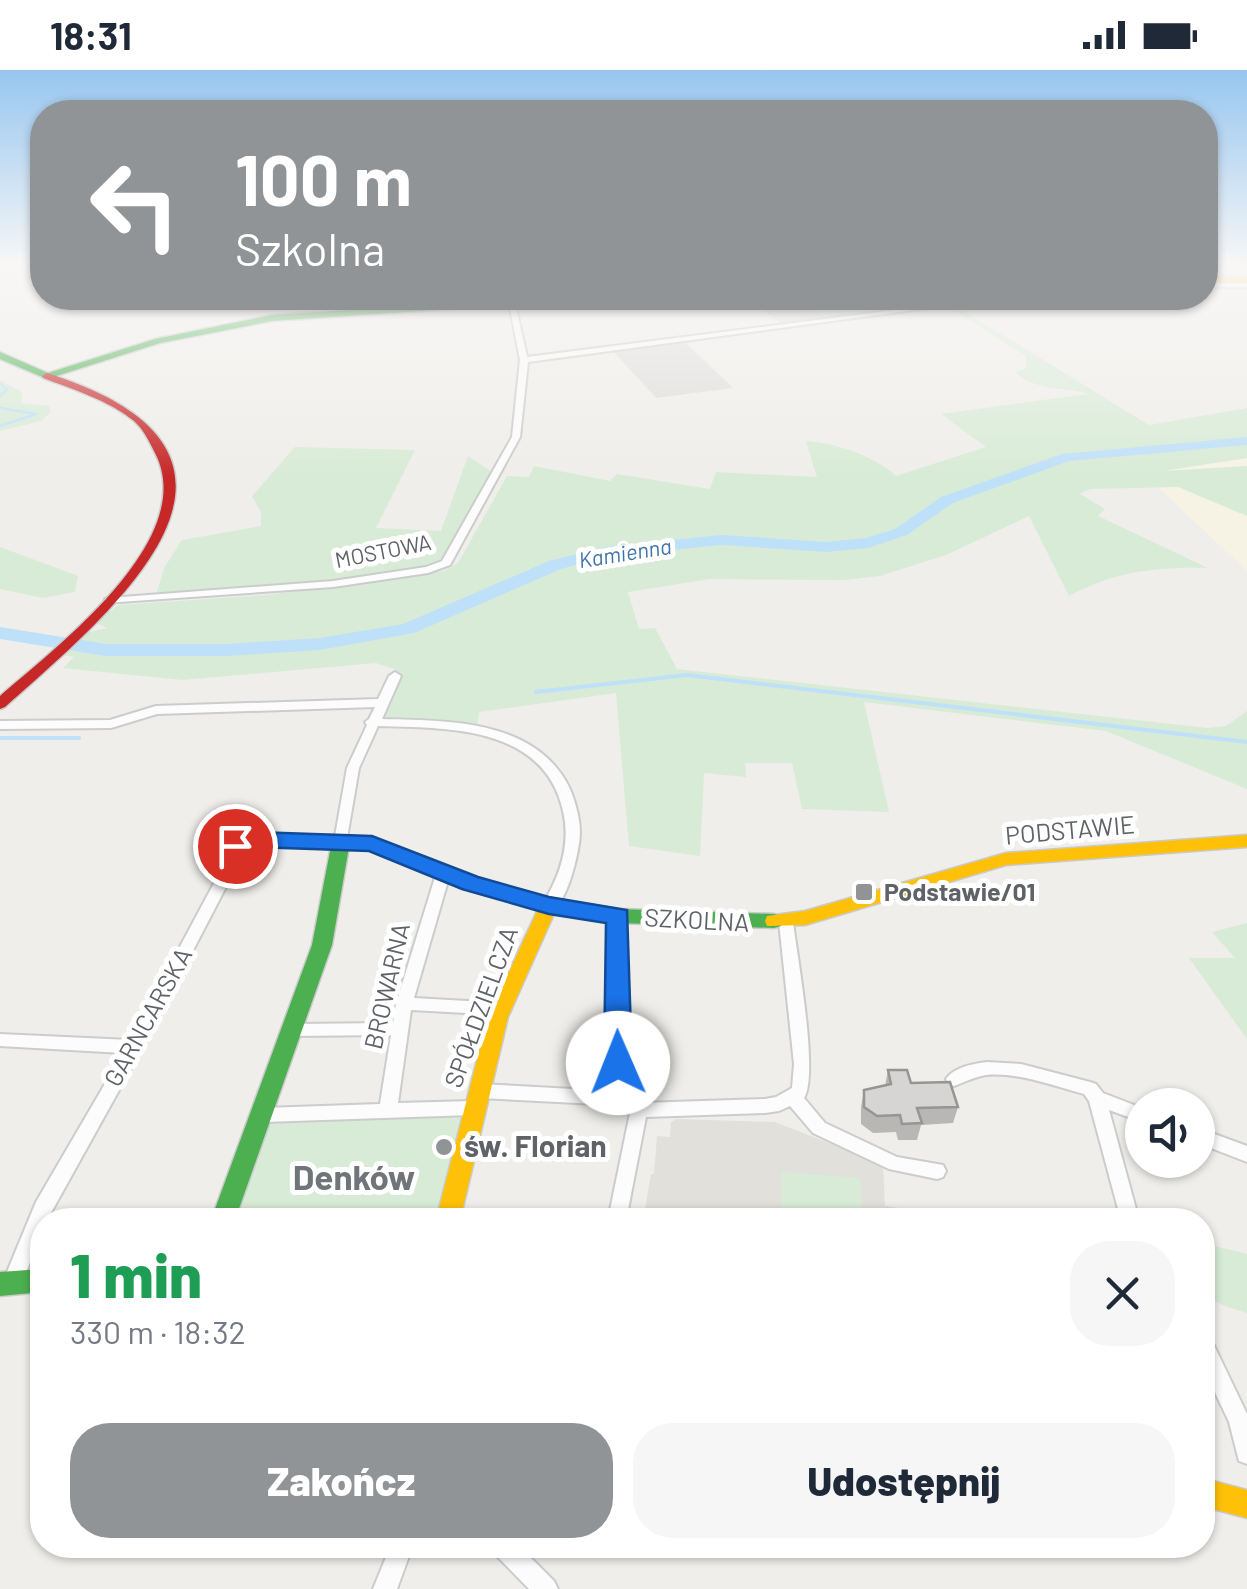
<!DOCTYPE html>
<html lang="pl">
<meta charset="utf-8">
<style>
body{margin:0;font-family:Barlow,sans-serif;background:#f6f6f7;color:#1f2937;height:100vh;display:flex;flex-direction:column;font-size:38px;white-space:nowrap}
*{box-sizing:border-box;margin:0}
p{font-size:32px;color:#747a83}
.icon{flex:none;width:55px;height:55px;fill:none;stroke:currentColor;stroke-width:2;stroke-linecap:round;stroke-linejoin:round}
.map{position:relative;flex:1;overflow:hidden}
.sheet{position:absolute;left:30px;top:1138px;width:1185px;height:350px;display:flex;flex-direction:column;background:#fff;border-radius:40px;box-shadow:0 2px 8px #0004}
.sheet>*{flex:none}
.top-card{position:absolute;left:30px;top:30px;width:1188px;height:210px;border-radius:40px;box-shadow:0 2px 8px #0004;background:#919496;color:#fff;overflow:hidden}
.controls{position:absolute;left:1125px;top:1018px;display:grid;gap:20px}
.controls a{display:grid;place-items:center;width:90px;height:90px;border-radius:50%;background:#fff;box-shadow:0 2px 8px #0004;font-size:50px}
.pin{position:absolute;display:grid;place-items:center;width:85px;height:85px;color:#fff;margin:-42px;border:5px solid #fff;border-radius:50%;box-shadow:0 2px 10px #0007}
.me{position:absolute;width:110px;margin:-55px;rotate:359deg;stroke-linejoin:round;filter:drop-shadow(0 0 8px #0008)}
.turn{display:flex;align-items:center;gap:35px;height:210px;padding:0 40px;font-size:45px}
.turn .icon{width:130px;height:130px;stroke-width:2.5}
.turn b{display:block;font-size:70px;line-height:85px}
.round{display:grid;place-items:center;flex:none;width:105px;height:105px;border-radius:40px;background:#f6f6f7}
.headline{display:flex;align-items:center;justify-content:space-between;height:170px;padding:0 40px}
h1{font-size:60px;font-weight:800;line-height:75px;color:#1e9e55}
.primary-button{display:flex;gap:20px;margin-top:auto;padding:20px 40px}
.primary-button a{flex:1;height:115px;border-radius:40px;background:#919496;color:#fff;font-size:40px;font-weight:800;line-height:115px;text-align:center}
.primary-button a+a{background:#f6f6f7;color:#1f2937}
.status{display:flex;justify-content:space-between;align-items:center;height:70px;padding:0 50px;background:#fff;direction:ltr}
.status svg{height:28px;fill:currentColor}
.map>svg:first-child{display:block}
.commercial{fill:#f7f3e4}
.industrial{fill:#dfddda}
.education{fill:#e2e0da}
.green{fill:#d8ebd6}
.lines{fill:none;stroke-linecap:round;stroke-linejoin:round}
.stream-far1{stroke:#bfe0f9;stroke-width:2.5}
.stream{stroke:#bfe0f9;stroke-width:4}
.river{fill:#bfe0f9;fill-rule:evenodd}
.street-casing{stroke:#cbcccc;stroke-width:4}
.fast-casing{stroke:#cacacb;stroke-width:3}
.slow-casing{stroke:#cacacb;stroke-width:3}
.jam-casing{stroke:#cacacb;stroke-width:3}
.street{fill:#fdfcfc;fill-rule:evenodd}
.fast{fill:#4caf50;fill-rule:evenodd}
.slow{fill:#ffc107;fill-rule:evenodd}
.jam{fill:#c62828;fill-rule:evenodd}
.rail{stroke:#e4e4e4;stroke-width:2.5;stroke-dasharray:1 6;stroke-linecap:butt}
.wall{fill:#b8b7b5}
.building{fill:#d6d5d3;stroke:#969594;stroke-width:2.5}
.route{fill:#1a73e8;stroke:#114b97;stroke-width:2.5}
.poi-dot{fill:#919496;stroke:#fff;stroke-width:4}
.labels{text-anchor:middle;stroke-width:10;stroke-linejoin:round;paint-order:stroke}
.far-street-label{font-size:22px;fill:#5f6368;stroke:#fff}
.far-water-label{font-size:22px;font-style:italic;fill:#4174aa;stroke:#fff}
.street-label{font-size:25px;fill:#5f6368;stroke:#fff}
.poi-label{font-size:25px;font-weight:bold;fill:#5f6368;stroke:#fff;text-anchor:start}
.near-poi-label{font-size:30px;font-weight:bold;fill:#5f6368;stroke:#fff;text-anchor:start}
.near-quarter-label{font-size:35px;font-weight:bold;fill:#70757a;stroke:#fff}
</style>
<div class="status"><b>18:31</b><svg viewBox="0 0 49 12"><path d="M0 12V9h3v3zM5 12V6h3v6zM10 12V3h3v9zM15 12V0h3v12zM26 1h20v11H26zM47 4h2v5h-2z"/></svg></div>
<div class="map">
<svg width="1247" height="1519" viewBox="0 0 1247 1519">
<rect width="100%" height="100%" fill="#efeeea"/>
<path class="commercial" d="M1247 388V501L1144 404Z"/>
<path class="industrial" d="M747 228H797L828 249 783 255Z
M677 271 686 273 733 318 656 328 612 280Z"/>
<path class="education" d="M676 1049 775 1052 883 1094 885 1136 941 1145V1150H643L651 1104H654L657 1066 670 1067 671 1052Z"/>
<path class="green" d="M797 228H851L873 244 828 249Z
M946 236 960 239 1149 355 1247 338V388L1163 401 1247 396V446L1178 417 1090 419 1080 424 1105 439 1098 446 1208 498C1156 497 1116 501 1069 526L1029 446 946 485 880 506 845 510 710 509 628 522 639 559 655 558 677 599 1207 658 1226 656 1247 641V719L1106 661 864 632 889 742 802 739 792 693H745L746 707 704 703 700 786 629 776 616 623 479 642 477 657 371 652 397 600 376 593 182 610 63 598 74 587 61 585 84 563 108 558 95 553 118 535 267 525 444 501 458 493 507 406 529 407 534 396 610 411 617 404 710 419 716 402 817 407 806 371C835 373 875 386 896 406L986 377 941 344 1088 324C1067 316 1034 322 1016 302L1026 298V286Z
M0 310 22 322V333L49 336 51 342 41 351 0 361Z
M295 377 415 380 376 458 441 461 468 386 492 402C480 424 460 474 441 489 416 509 194 527 157 522L164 498 182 470 261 456V442L252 426Z
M0 477 78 506 75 522 43 528 0 519Z
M1247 853V969L1189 888H1235L1212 862Z
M472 1038 448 1150H223L264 1045Z
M781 1102 860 1108 863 1150H782Z
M1202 1173 1247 1184V1243C1196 1228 1202 1223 1202 1173Z"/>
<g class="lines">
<path class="stream-far1" d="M0 314 7 319 0 326
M0 338 36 344 0 356"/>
<path class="stream" d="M536 622 687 605 1247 672
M0 668H79"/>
<path class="river" d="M1247 367V375L1069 391 953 433 907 465 868 478 826 482 721 475 605 487 561 499 414 563 320 580 226 586H106L0 569V557L106 574H226L320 568 403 554 549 491 605 477 721 465 826 472 866 468 895 459 941 427 1062 384Z"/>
<g class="street-casing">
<path id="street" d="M1205 213H1247V217H1205Z
M508 228H514L527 287 934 235 927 228H934L944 236 528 292 520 367 450 495 428 503 333 517 105 533V529L109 528 333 511 426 497 442 491 512 367 520 290Z
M395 602 401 606 382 649C429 650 493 650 533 677 550 688 565 705 572 724 576 735 580 750 580 762 580 778 568 834 551 840 549 840 546 839 544 839L542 835C560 806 571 775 563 741 544 656 449 658 378 656L359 698 346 774 254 775 241 779 227 815 143 977 47 1150H42V1162L19 1220 12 1223 5 1220 2 1214 36 1132 123 983 0 976V964L130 970 213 815 230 773 253 765 335 766 347 698 367 655 365 652 369 649 375 637 157 644 111 658 0 659V651L110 650 156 636 378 629 389 606Z
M443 799 450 804 414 928 503 933 509 935 511 939 509 943 503 945 411 940 398 1033 472 1031 478 1033 481 1038 478 1043 472 1045 264 1052 258 1050 255 1045 258 1040 264 1038 380 1034 391 965 292 966 286 964 284 960 286 956 292 954 393 953 396 934 436 804Z
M618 841 623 842 625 846 628 1024 641 1033 765 1029 776 1027 792 1018 794 994 779 852 781 848H791L793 852C797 885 819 1005 804 1028L825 1053 897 1087 943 1095 946 1101 943 1107 937 1109 889 1099 813 1063 790 1036 779 1041 765 1043 646 1047 626 1150H608L630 1043 616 1035 480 1028 474 1026 471 1021 474 1016 480 1014 610 1021 611 846 613 842Z
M987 992 1021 994 1090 1012 1096 1014 1103 1023 1142 1038V1052L1109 1040 1139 1150H1121L1089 1031 1084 1024C1053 1016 1019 1002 986 1005 974 1007 965 1012 954 1016L948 1014 946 1009C954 997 973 994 987 992Z
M1198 1058 1247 1076V1092L1198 1073Z
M1202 1262 1209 1265 1247 1344V1394L1239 1391 1229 1352 1202 1295Z
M391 1475H413L397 1519H373Z
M491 1475H518L554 1511 558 1519H529L494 1483Z"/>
</g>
<g class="fast-casing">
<path id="fast" d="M539 228H575L571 231 272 251 160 273 47 309 0 289V282L48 303 155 269 272 245Z
M341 765 378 769 449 800 549 828 618 839 774 844 781 846 783 851 781 856 774 858 618 853 549 842 437 808 369 779 349 777 332 875 235 1150H211L312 875 332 771Z
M42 1199V1222L0 1226V1202Z"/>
</g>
<g class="slow-casing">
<path id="slow" d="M1205 207H1247V213H1205Z
M1247 765V777L1006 795 805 855 767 856 765 851 767 846 805 841 1006 783Z
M549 828 556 830 558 835 508 947 460 1150H436L488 947 540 835 542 830Z
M1202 1408 1247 1420V1448L1202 1436Z"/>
</g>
<g class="jam-casing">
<path id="jam" d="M47 303C300 383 122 534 5 637L0 639V626C56 577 200 469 155 383 149 371 144 360 134 351 108 330 74 320 43 308L42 306Z"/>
</g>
<use href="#street" class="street"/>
<use href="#fast" class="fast"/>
<use href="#slow" class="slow"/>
<use href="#jam" class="jam"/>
<path class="rail" d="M1205 206H1247"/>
</g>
<path class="wall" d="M888 1000 958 1037 953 1053 921 1055 917 1070H898L896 1062 873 1063 861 1054V1037L864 1020 885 1016Z"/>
<path class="building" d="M888 1000H907L911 1013 950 1012 958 1037 917 1038 922 1053 902 1054 900 1045 877 1046 864 1037V1020L891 1014Z"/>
<linearGradient id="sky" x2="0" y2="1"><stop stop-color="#97c6ef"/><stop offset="0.48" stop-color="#f8f7f6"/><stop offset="1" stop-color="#f8f7f6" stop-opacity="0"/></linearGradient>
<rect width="1247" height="406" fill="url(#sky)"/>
<path class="route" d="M253 762 372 766 478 807 549 827 627 840 632 993 628 1001H608L604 993 606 853 549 844 462 819 369 781 254 777 235 783 224 776Z"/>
<g class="poi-dot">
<rect x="854" y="812" width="20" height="20" rx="5"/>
<circle cx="444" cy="1077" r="10"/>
</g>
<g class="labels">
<g class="far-street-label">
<text transform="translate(383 481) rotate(-11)" y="8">MOSTOWA</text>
</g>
<g class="far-water-label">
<text transform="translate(625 483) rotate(-9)" y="8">Kamienna</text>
</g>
<g class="street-label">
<text transform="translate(1070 760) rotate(-5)" y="9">PODSTAWIE</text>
<text transform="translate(697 850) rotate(3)" y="9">SZKOLNA</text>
<text transform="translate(387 916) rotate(-77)" y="9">BROWARNA</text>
<text transform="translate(481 937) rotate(-70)" y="9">SPÓŁDZIELCZA</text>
<text transform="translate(148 947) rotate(-61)" y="9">GARNCARSKA</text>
</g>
<g class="poi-label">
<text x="884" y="831">Podstawie/01</text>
</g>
<g class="near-poi-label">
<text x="464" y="1087">św. Florian</text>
</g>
<g class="near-quarter-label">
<text x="354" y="1120">Denków</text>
</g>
</g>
</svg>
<div class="controls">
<a><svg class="icon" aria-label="sound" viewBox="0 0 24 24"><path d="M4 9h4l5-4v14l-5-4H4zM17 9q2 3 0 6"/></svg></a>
</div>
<div class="pin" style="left:235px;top:776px;background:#d93025"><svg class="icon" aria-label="arrive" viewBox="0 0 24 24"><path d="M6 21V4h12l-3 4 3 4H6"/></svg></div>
<svg class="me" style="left:618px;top:993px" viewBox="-20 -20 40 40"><circle r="19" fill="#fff"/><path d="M0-13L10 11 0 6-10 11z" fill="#1a73e8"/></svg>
<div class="top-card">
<div class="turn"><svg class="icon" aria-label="left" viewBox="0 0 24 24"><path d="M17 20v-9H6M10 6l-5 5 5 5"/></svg><div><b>100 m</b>Szkolna</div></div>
</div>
<section class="sheet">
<div class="headline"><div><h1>1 min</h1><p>330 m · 18:32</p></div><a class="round"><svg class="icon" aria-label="close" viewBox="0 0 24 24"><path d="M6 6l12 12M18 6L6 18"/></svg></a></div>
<div class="primary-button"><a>Zakończ</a><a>Udostępnij</a></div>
</section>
</div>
